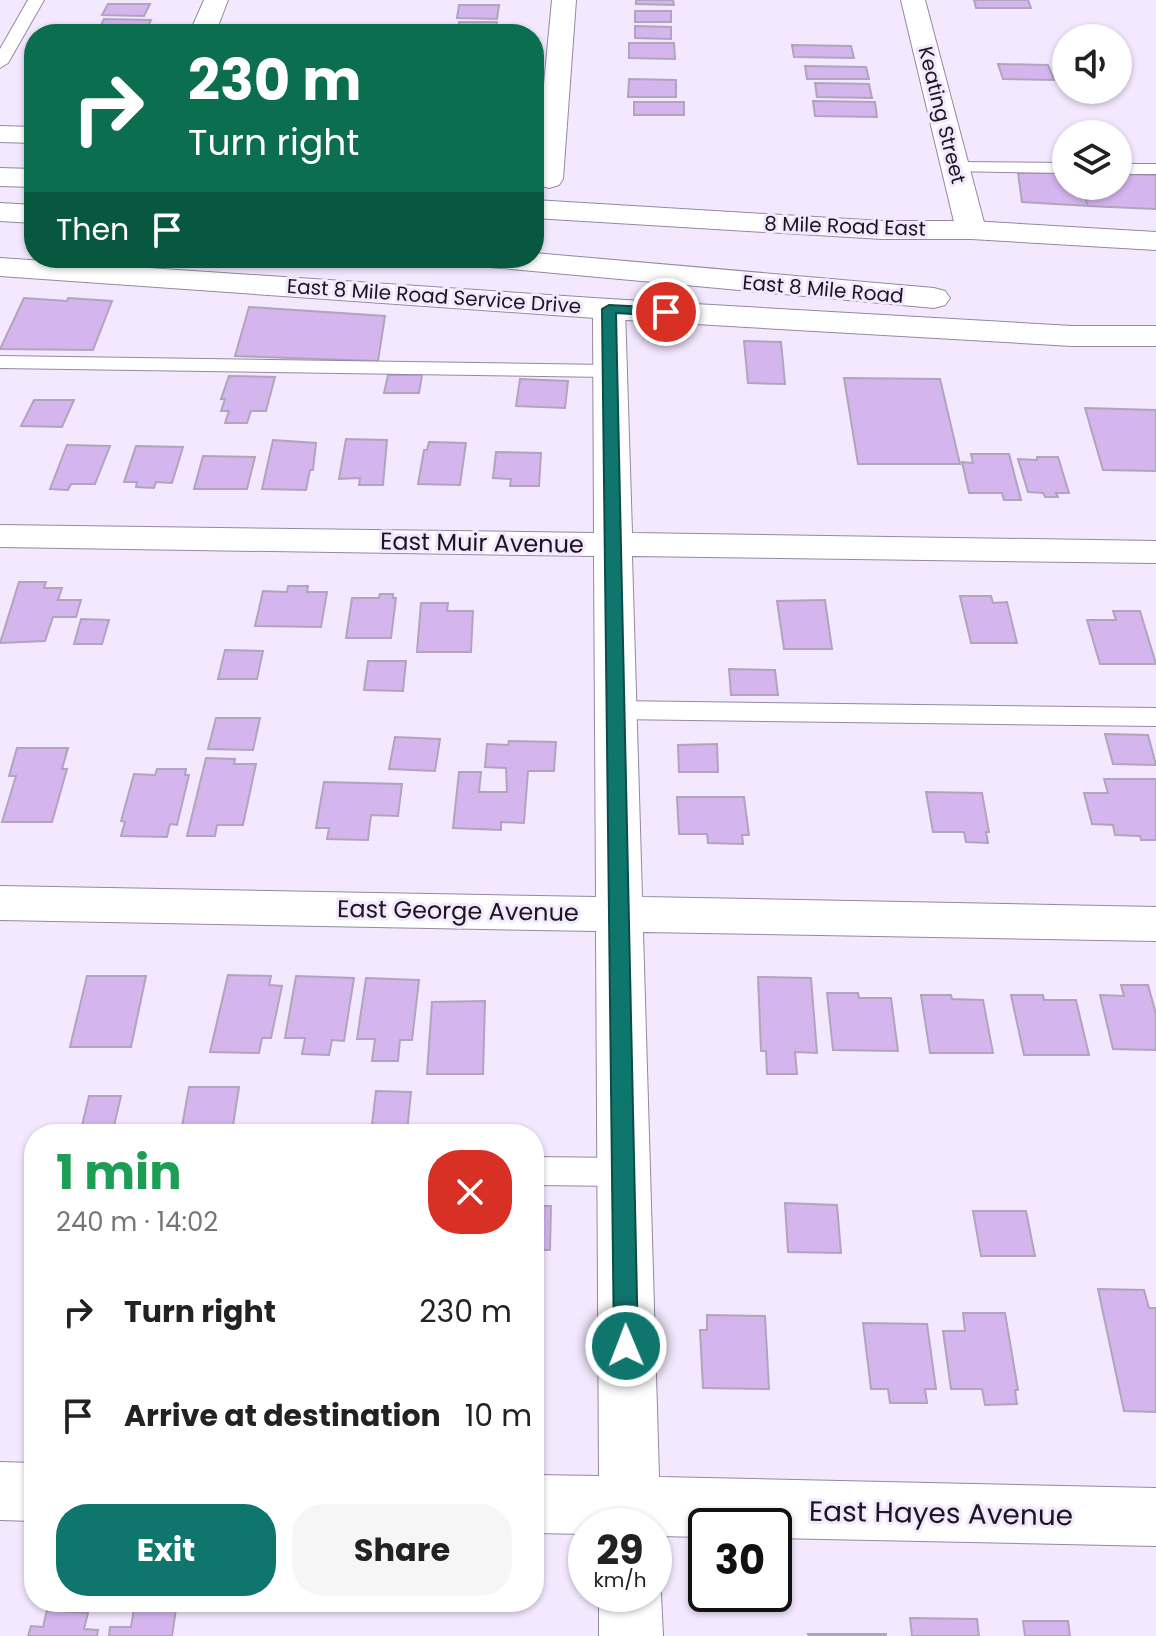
<!DOCTYPE html>
<meta charset="utf-8">
<style>
body{margin:0;font-family:Poppins,sans-serif;background:#f6f6f6;color:#222;height:100vh;display:flex;flex-direction:column;font-size:30px;white-space:nowrap}
*{box-sizing:border-box;margin:0}
p{font-size:26px;color:#767676}
.icon{flex:none;width:44px;height:44px;fill:none;stroke:currentColor;stroke-width:2;stroke-linecap:round;stroke-linejoin:round}
.map{position:relative;flex:1;overflow:hidden}
.details{position:absolute;left:24px;top:1124px;width:520px;height:488px;display:flex;flex-direction:column;background:#fff;border-radius:32px;box-shadow:0 2px 6px #0004}
.details>*{flex:none}
.guide{position:absolute;left:24px;top:24px;width:520px;height:244px;border-radius:32px;box-shadow:0 2px 6px #0004;background:#0b6e4f;color:#fff;overflow:hidden}
.buttons{position:absolute;left:1052px;top:24px;display:grid;gap:16px}
.buttons a{display:grid;place-items:center;width:80px;height:80px;border-radius:50%;background:#fff;box-shadow:0 2px 6px #0004;font-size:40px}
.speed{position:absolute;left:568px;top:1508px;display:flex;gap:16px;font-size:40px;font-weight:700;text-align:center}
.speed>*{display:grid;place-content:center;width:104px;height:104px;border-radius:50%;background:#fff;box-shadow:0 2px 6px #0004;line-height:1}
.speed small{font-size:20px;font-weight:400}
.speed .limit{border:4px solid #111;border-radius:12px;background:#fff;color:#111}
.pin{position:absolute;display:grid;place-items:center;width:68px;height:68px;color:#fff;margin:-34px;border:4px solid #fff;border-radius:50%;box-shadow:0 2px 8px #0007}
.me{position:absolute;width:88px;margin:-44px;rotate:359deg;stroke-linejoin:round;filter:drop-shadow(0 0 6px #0008)}
.turn{display:flex;align-items:center;gap:28px;height:168px;padding:0 32px;font-size:36px}
.turn .icon{width:104px;height:104px;stroke-width:2.5}
.turn b{display:block;font-size:56px;line-height:68px}
.then{display:flex;align-items:center;height:76px;padding:0 32px;background:#0003;gap:16px;font-size:30px}
.round{display:grid;place-items:center;flex:none;width:84px;height:84px;border-radius:32px;background:#f6f6f6}
.head{display:flex;align-items:center;justify-content:space-between;height:136px;padding:0 32px}
h1{font-size:48px;font-weight:700;line-height:60px;color:#1e9e55}
.primary-button{display:flex;gap:16px;margin-top:auto;padding:16px 32px}
.primary-button a{flex:1;height:92px;border-radius:32px;background:#0f766e;color:#fff;font-size:32px;font-weight:700;line-height:92px;text-align:center}
.primary-button a+a{background:#f6f6f6;color:#222}
ul{padding:0;list-style:none}
li{display:flex;align-items:center;gap:24px;height:104px;padding:0 32px}
li div{flex:1}
li b{display:block;font-size:30px}
li em{font-style:normal}
.map>svg:first-child{display:block}
.building{fill:#d4b5ee;stroke:#b1a4bd;stroke-width:2}
.lines{fill:none;stroke-linecap:round;stroke-linejoin:round}
.lane-casing{stroke:#9588a0;stroke-width:2}
.street-casing{stroke:#9588a0;stroke-width:2}
.highway-casing{stroke:#9588a0;stroke-width:2}
.lane{fill:#fff;fill-rule:evenodd}
.street{fill:#fff;fill-rule:evenodd}
.highway{fill:#fff;fill-rule:evenodd}
.route{fill:#0f766e;stroke:#0a4d48;stroke-width:2}
.labels{text-anchor:middle;stroke-width:6;stroke-linejoin:round;paint-order:stroke}
.far-street-label{font-size:20px;fill:#1b161f;stroke:#f3e8fe}
.street-label{font-size:24px;fill:#1b161f;stroke:#f3e8fe}
.near-street-label{font-size:28px;fill:#1b161f;stroke:#f3e8fe}
</style>
<div class="map">
<svg width="1156" height="1636" viewBox="0 0 1156 1636">
<rect width="100%" height="100%" fill="#f3e8fe"/>
<path class="building" d="M636 0H673L674 5 636 4Z
M974 0H1028L1031 8H976Z
M108 4H150L144 16 102 15Z
M459 5H499L497 19 457 18Z
M635 11H671V22H635Z
M104 19 151 20 145 32 98 31Z
M459 22H497L495 34H457Z
M635 26 671 27V39L635 38Z
M629 43H674L675 59 629 58Z
M792 45 851 46 854 58 794 57Z
M998 64 1048 65 1054 80 1003 79Z
M805 66 866 67 869 79H807Z
M629 79 676 80V97H628Z
M815 83 869 84 872 98 817 97Z
M813 101 875 102 877 117 815 116Z
M634 102H684V115H634Z
M1018 173H1066V186H1081L1088 206 1022 202Z
M1118 174 1156 175V209L1088 206 1081 186H1118Z
M24 298 67 301 68 298 112 301 93 350 0 349Z
M249 307 385 316 378 361 235 356Z
M744 341 781 342 785 384 748 383Z
M388 375H422L419 393H384Z
M229 376 275 377 266 411H251L247 423H225L229 411H221L225 399H221Z
M844 378 940 379 960 464H858Z
M520 379 568 381 565 408 516 406Z
M34 400H74L62 427 21 426Z
M1085 408 1156 410V471L1103 470Z
M346 439 387 440 383 485H359L360 478 339 479Z
M273 440 316 443 313 470H310L306 490 262 489Z
M429 442 466 443 460 485 418 484 424 450H427Z
M67 445 110 446 95 484H71L68 490 50 489Z
M136 446 183 447 172 483 156 482 154 488 136 487 137 482H124Z
M496 452 541 453 539 486H510L511 479 493 478Z
M971 454H1009L1021 500H1004L1002 493H969L962 462 973 463Z
M203 456 255 457 247 489H194Z
M1037 457H1058L1069 493H1056L1058 497H1045L1043 493 1028 492 1018 459 1037 460Z
M19 582H46L44 588H62L58 600H81L76 617H53L45 641 0 643Z
M288 586H308L307 592H327L321 627 255 626 263 591 287 592Z
M380 594H393V598H396L391 638H346L352 598H379Z
M960 596H991L993 603 1007 602 1017 643H971Z
M825 600 832 649H784L777 601Z
M421 603H448L447 611H473L471 652H417Z
M1113 611H1140L1156 664H1100L1087 620H1116Z
M81 619 109 620 102 644H74Z
M225 650 263 651 257 679H218Z
M368 661H406L403 691 364 690Z
M729 669 775 670 778 695H731Z
M216 718H260L253 750 208 749Z
M1105 734 1148 735 1156 765 1113 764Z
M395 737 440 739 435 771 389 769Z
M509 741 556 742 554 771H528L524 823 501 822V830L453 828 459 772H481L479 792H507L506 768 485 767 487 744 508 745Z
M717 744 718 772H679L678 745Z
M17 748H68L62 769H67L52 822H2L16 776H9Z
M206 758 235 759 234 764H256L243 825H217L215 836H187Z
M157 769H186L185 775H189L177 825 170 824 167 837 121 836 125 822 121 821 134 774 155 775Z
M1104 779H1156V840H1141L1140 836 1115 835 1113 825 1092 824 1084 793H1108Z
M324 782 402 784 398 816 371 815 368 840 327 839 329 828H316Z
M926 792 982 793 989 832H986L988 843 966 842 964 832H933Z
M677 797H744L749 835H742L743 844 708 843 707 834H679Z
M228 975 271 976 269 985 282 986 271 1038H262L259 1053 210 1052Z
M87 976H146L131 1047H70Z
M296 976 354 978 344 1041 332 1040 329 1055 302 1054 305 1038H285Z
M758 977 811 978 817 1053 795 1052 797 1074H767L766 1051H761Z
M366 978 419 980 412 1040H400L398 1061H372L375 1039H357Z
M1121 985H1148L1156 1014V1050L1113 1049 1100 995 1124 996Z
M827 993H858L859 998H891L898 1051 833 1050Z
M921 995H951L952 999 983 1000 993 1053H930Z
M1011 995H1043L1044 1000H1076L1089 1055H1024Z
M485 1001 483 1074H427L432 1002Z
M189 1087H239L232 1132H181Z
M376 1091 411 1092 407 1132H371Z
M89 1096H121L112 1134H80Z
M785 1203 837 1205 841 1253 788 1252Z
M534 1206H551L550 1250H534Z
M973 1211H1026L1035 1256H981Z
M1098 1289 1144 1290 1149 1308H1156V1412L1124 1411Z
M963 1313H1005L1018 1390H1015L1017 1404 985 1405 982 1389H951L943 1331H965Z
M707 1315 765 1316 769 1389 703 1388 700 1330H707Z
M863 1323 927 1324 936 1389H925L927 1403H890L888 1389H871Z
M134 1609H176L172 1636H109L110 1627H131Z
M47 1610 88 1613 84 1629 98 1630 97 1636H28L31 1626 43 1627Z
M910 1618 977 1619 979 1636H912Z
M1023 1621H1068L1070 1636H1025Z
M808 1634H886V1636H809Z"/>
<g class="lines">
<g class="lane-casing">
<path id="lane" d="M28 0H44L8 63 0 68V49Z
M955 162 1066 163V173L949 171 946 167 949 163Z
M1118 164H1156V174H1118Z
M0 356 608 365 619 371 608 377 0 368Z
M616 701 1156 708V726L616 719 607 716 603 710 607 704Z
M534 1157 622 1158 634 1162 639 1172 634 1182 622 1186 534 1185Z"/>
</g>
<g class="street-casing">
<path id="street" d="M204 0H228L215 34H189Z
M552 0H576L563 179 559 185 549 188 539 185 535 179Z
M901 0H925L986 230 982 236 971 239 960 236 956 230Z
M609 299 620 302 625 309 632 533 1156 541V563L632 556 642 897 1156 907V941L643 932 659 1477 1156 1488V1546L774 1538V1526H706V1537L656 1536 654 1541V1526H586V1534L534 1533V1475L599 1476 596 931 0 920V886L596 897 594 556 0 547V525L594 533 593 309 598 302Z
M0 1462 34 1463V1521L0 1520Z
M654 1577 661 1594 663 1636H599V1594H654Z"/>
</g>
<g class="highway-casing">
<path id="highway" d="M0 126 34 127V143L0 142Z
M0 168 34 169V187L0 186Z
M534 200 882 221H971L1156 232V250L971 239H882L534 218Z
M0 203 34 205V223L0 221Z
M534 253 934 288 945 291 950 298 945 305 934 308 490 267 479 265 475 258H534Z
M0 258 609 299 1072 326H1156V346H1072L609 319 0 276Z"/>
</g>
<use href="#lane" class="lane"/>
<use href="#street" class="street"/>
<use href="#highway" class="highway"/>
</g>
<path class="route" d="M609 305 666 308 673 312 666 316 616 313 638 1346 634 1353 626 1357 618 1353 614 1346 602 309Z"/>
<g class="labels">
<g class="far-street-label">
<text transform="translate(942 115) rotate(76)" y="7">Keating Street</text>
<text transform="translate(845 226) rotate(2)" y="7">8 Mile Road East</text>
<text transform="translate(823 289) rotate(5)" y="7">East 8 Mile Road</text>
<text transform="translate(434 296) rotate(4)" y="7">East 8 Mile Road Service Drive</text>
</g>
<g class="street-label">
<text transform="translate(482 543) rotate(1)" y="8">East Muir Avenue</text>
<text transform="translate(458 911) rotate(1)" y="8">East George Avenue</text>
</g>
<g class="near-street-label">
<text transform="translate(941 1513) rotate(1)" y="10">East Hayes Avenue</text>
</g>
</g>
</svg>
<div class="buttons">
<a><svg class="icon" aria-label="sound" viewBox="0 0 24 24"><path d="M4 9h4l5-4v14l-5-4H4zM17 9q2 3 0 6"/></svg></a>
<a><svg class="icon" aria-label="layers" viewBox="0 0 24 24"><path d="M12 4l9 5-9 5-9-5zM3 14l9 5 9-5"/></svg></a>
</div>
<div class="speed"><div>29<small>km/h</small></div><div class="limit">30</div></div>
<div class="pin" style="left:666px;top:312px;background:#d93025"><svg class="icon" aria-label="arrive" viewBox="0 0 24 24"><path d="M6 21V4h12l-3 4 3 4H6"/></svg></div>
<svg class="me" style="left:626px;top:1346px" viewBox="-20 -20 40 40"><circle r="17" fill="#0f766e" stroke="#fff" stroke-width="3"/><path d="M0-11L8 9 0 5-8 9z" fill="#fff"/></svg>
<div class="guide">
<div class="turn"><svg class="icon" aria-label="right" viewBox="0 0 24 24"><path d="M7 20v-9h11M14 6l5 5-5 5"/></svg><div><b>230 m</b>Turn right</div></div>
<div class="then">Then<svg class="icon" aria-label="arrive" viewBox="0 0 24 24"><path d="M6 21V4h12l-3 4 3 4H6"/></svg></div>
</div>
<section class="details">
<div class="head"><div><h1>1 min</h1><p>240 m · 14:02</p></div><a class="round" style="background:#d93025;color:#fff"><svg class="icon" aria-label="close" viewBox="0 0 24 24"><path d="M6 6l12 12M18 6L6 18"/></svg></a></div>
<ul>
<li><svg class="icon" aria-label="right" viewBox="0 0 24 24"><path d="M7 20v-9h11M14 6l5 5-5 5"/></svg><div><b>Turn right</b></div><em>230 m</em></li>
<li><svg class="icon" aria-label="arrive" viewBox="0 0 24 24"><path d="M6 21V4h12l-3 4 3 4H6"/></svg><div><b>Arrive at destination</b></div><em>10 m</em></li>
</ul>
<div class="primary-button"><a>Exit</a><a>Share</a></div>
</section>
</div>
